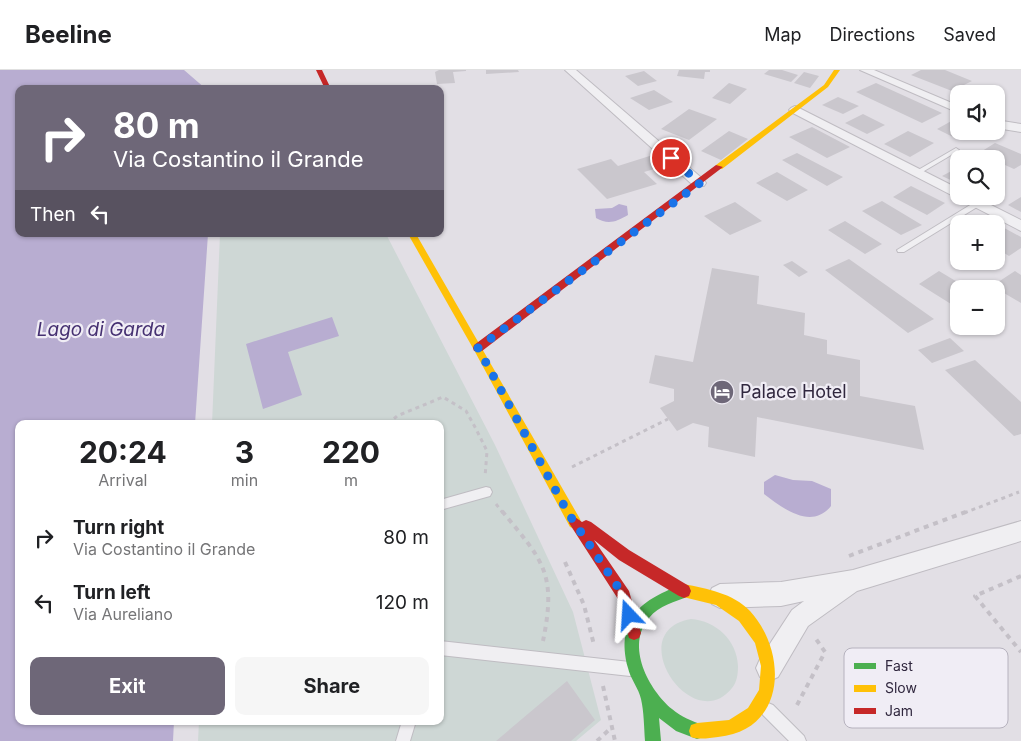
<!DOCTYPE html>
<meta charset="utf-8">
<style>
body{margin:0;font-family:Inter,sans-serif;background:#f6f6f6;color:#202124;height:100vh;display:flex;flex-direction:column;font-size:19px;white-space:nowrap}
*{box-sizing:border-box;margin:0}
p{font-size:16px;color:#757577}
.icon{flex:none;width:28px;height:28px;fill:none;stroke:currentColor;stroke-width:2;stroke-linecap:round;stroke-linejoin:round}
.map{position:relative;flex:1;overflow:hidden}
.panel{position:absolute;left:15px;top:350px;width:429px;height:305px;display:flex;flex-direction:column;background:#fff;border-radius:10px;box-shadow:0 1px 4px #0004}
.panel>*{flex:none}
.hud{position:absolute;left:15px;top:15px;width:429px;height:152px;border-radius:10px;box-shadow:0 1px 4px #0004;background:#6e6778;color:#fff;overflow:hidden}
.controls{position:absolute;left:950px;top:15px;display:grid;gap:10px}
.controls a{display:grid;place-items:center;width:55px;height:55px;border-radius:10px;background:#fff;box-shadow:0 1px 4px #0004;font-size:25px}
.pin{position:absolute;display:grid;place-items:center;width:42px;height:42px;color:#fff;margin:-21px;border:2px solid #fff;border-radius:50%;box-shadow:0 1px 5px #0007}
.me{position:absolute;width:55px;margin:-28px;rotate:340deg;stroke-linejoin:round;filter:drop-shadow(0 0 4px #0008)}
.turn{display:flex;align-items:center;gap:18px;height:105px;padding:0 15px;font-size:22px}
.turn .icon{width:65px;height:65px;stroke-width:2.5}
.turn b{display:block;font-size:35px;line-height:42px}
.then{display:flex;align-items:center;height:48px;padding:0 15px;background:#0003;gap:10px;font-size:19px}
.eta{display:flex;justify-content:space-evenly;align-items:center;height:85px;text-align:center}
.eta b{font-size:30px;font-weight:700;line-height:35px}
.button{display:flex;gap:10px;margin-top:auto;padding:10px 15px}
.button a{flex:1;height:58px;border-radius:10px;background:#6e6778;color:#fff;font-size:20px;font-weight:700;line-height:58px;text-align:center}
.button a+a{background:#f6f6f6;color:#202124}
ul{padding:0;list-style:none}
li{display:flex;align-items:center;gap:15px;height:65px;padding:0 15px}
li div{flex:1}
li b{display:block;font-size:19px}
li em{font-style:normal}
header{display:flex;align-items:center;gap:30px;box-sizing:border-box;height:70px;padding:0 25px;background:#fff;border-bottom:1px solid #e0e0e0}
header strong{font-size:24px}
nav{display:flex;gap:28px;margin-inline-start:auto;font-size:18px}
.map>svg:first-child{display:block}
.green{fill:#ced7d5}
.water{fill:#b8add1}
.building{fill:#cac7cd}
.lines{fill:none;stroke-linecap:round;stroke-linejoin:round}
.lane-casing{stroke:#bfbcc2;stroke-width:2}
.street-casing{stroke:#bfbcc2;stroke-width:2}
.path-far1{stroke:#c4c0c7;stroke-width:3;stroke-dasharray:4 4;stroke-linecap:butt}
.path{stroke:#c4c0c7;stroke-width:4;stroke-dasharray:5 5;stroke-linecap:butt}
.lane{fill:#f0eff2;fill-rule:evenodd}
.street{fill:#f0eff2;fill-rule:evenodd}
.fast{fill:#4caf50;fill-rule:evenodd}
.slow{fill:#ffc107;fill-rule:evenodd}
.jam{fill:#c62828;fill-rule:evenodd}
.route{stroke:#1a73e8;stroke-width:9;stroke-dasharray:0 16.2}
.labels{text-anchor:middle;stroke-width:4.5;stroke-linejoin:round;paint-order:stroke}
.poi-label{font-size:18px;fill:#30273e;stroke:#f0edf5;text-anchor:start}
.water-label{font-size:19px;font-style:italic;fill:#463172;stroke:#f0edf5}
.key{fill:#f0edf5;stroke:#b6b2be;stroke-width:1}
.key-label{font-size:14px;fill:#30273e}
</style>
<header>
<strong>Beeline</strong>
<nav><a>Map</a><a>Directions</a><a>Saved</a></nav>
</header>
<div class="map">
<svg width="1021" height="671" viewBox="0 0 1021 671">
<rect width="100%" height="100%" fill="#e2dfe5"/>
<path class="green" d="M220 164H386L495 375 573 542 601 650 576 671H198L199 651H440V354H212Z
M691 549C716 551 737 570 738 596 738 604 737 612 732 618 692 668 621 561 691 549Z"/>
<path class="water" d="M0 0H184L206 19H19V164H208L195 354H19V651H174L173 671H0Z
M619 134 627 136 628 145C616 152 608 155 596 148L595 139 612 138Z
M332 247 339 266 288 282 302 325 263 339 246 274Z
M775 405 793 410 812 411 831 419V436C812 460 783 439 764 424V412Z"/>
<path class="building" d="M439 0H466V1L453 2 455 13 437 14 435 2Z
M486 0H518L519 2 486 4Z
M679 0H710V2H705L704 9 677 6Z
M769 0H782L798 5 791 12 764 4Z
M921 0H945L972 11 952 21 911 5Z
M644 1 657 11 638 16 625 6Z
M804 2 819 6 810 18 794 13Z
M729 13 747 19 730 34 712 28Z
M876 13 942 43 922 53 856 22Z
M654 20 673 32 649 40 630 28Z
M838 27 859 36 843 44 822 35Z
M689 39 717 49 689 70 661 59Z
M863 44 885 55 867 64 845 53Z
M955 49 959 51V61H972L957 69 937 59Z
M812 57 850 77 827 88 789 67Z
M729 61 748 69 721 90 701 81Z
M908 61 934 73 910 87 884 74Z
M995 73 1021 84V95L1014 99 996 91V89L979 83Z
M797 83 843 107 827 116 782 90Z
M656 84 668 95 644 102 657 114 607 129 577 99 611 89 618 96Z
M959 97V114L942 106Z
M777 102 808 120 787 131 756 113Z
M911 116 945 133 927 145 893 127Z
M1021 127V142L1008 135Z
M882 131 922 155 901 165 862 141Z
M735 132 762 151 730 165 704 146Z
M845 151 882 174 865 184 828 160Z
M997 154 1021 167V178L1009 186 996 178Z
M849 189 934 249 908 263 825 200Z
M792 191 808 202 799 207 783 195Z
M712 198 759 206 757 234 805 243 804 265 827 270V284L860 290V326L915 336 924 380 757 347 755 387 708 377 709 357 693 353 677 361 660 338 674 331V319L649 313 655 285 693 292Z
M939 201 969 219H959V239L919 214Z
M1015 201 1021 205V233L992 216Z
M950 268 964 281 932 293 918 280Z
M975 290 1021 332V364L1014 366 945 300Z
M567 611 595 650 571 671H496Z"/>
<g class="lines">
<g class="lane-casing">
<path id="lane" d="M956 78 959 80 958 81 919 104 913 103Z
M975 132H981L982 134 904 182H898L897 180Z
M486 417 490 418 492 422 490 426 440 440V430Z
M440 571 630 592 635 594 637 599 635 604 630 606 440 585Z
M768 633 773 635 804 666 806 671H789L763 645 761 640 763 635Z
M402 651H416L410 671H396Z"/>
</g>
<g class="street-casing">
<path id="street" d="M565 0H576L704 110 706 113 704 116H694Z
M860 0H874L959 36V43Z
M795 36 959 119V126H973L1021 150V161L791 42 789 40 791 38Z
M996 50 1021 54V62L996 58Z
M1021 451V471L857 521 808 556 778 607 769 611 760 607 756 598 760 589 792 540 804 531 781 536 720 538 712 534 708 526 712 518 720 514 781 512 853 500Z"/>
</g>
<path class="path-far1" d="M388 354 397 346 443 327 466 341 476 359 487 381 485 407
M572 397 668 349
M496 434 503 443
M964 443 1019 422"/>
<path class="path" d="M502 441C543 491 557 503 543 571
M849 486 968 441
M565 492 584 535 594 575
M1021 506 975 526 1021 582
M603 616 615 671
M797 635 825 582 816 569
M597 671 612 657"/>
<use href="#lane" class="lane"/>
<use href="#street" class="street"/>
<path class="fast" d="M684 514 689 516 691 521 689 526C675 532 659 535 649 548 625 576 649 620 672 639 681 647 692 651 703 655L705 661 703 667 697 669 676 661 659 648 661 671H645C644 657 644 642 641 629 639 619 630 608 628 598 615 548 642 529 684 514Z"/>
<path class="slow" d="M834 0H840L828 17 722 99H716V95L824 15Z
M408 164H416L580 449 581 453 580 457 575 459 570 457 474 280Z
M684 514C707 519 733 523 750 541 789 584 785 661 718 667 709 668 700 670 691 667L689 661 691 655 697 653 729 650 748 638 759 620 761 596 755 573 739 551 716 535 679 526 677 521 679 516Z"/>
<path class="jam" d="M316 0H322L331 19H325Z
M716 95 723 97 482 281H474L473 278 474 275Z
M575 447 582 452 586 450 591 452 629 480 689 516 691 521 689 526 684 528 679 526 619 490 594 470 629 521 641 563 639 568 634 570 629 568 618 529 569 453 570 449Z"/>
</g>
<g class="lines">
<path class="route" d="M629 545 624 526 568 443 478 278 700 113 671 88"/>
</g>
<defs>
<g id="hotel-disc" transform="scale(1.25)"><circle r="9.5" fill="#6e6778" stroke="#f0edf5"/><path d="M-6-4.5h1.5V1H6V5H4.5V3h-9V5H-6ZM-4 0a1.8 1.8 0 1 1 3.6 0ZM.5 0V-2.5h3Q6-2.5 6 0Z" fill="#fff"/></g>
</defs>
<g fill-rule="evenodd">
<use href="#hotel-disc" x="722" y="322"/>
</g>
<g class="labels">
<g class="poi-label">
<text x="740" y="328">Palace Hotel</text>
</g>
<g class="water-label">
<text x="101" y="266">Lago di Garda</text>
</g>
</g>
<rect x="844" y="578" width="164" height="80" rx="8" class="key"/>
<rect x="854" y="593" width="22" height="6" fill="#4caf50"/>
<rect x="854" y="615" width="22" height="7" fill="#ffc107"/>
<rect x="854" y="638" width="22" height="6" fill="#c62828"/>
<g class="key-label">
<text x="885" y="601">Fast</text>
<text x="885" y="623">Slow</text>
<text x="885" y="646">Jam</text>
</g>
</svg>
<div class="controls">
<a><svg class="icon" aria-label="sound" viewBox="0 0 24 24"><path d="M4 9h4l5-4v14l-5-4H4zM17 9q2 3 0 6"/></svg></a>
<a><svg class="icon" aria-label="search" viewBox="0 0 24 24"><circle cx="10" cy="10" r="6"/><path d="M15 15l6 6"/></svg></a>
<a>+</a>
<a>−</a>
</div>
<div class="pin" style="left:671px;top:88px;background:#d93025"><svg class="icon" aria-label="arrive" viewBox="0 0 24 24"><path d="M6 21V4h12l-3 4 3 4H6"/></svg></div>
<svg class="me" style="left:629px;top:545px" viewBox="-20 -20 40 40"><path d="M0-17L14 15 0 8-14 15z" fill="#1a73e8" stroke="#fff" stroke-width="4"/></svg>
<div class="hud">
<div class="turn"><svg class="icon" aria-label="right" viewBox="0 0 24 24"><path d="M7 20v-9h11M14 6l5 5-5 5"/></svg><div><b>80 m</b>Via Costantino il Grande</div></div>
<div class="then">Then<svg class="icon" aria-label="left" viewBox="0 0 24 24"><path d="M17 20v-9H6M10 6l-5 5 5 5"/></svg></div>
</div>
<section class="panel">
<div class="eta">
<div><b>20:24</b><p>Arrival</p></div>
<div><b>3</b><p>min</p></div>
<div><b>220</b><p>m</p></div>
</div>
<ul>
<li><svg class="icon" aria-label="right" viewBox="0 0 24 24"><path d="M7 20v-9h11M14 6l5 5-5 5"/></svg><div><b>Turn right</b><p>Via Costantino il Grande</p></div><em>80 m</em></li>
<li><svg class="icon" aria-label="left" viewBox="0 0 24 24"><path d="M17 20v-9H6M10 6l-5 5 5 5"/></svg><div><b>Turn left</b><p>Via Aureliano</p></div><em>120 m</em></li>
</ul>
<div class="button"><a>Exit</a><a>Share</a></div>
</section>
</div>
